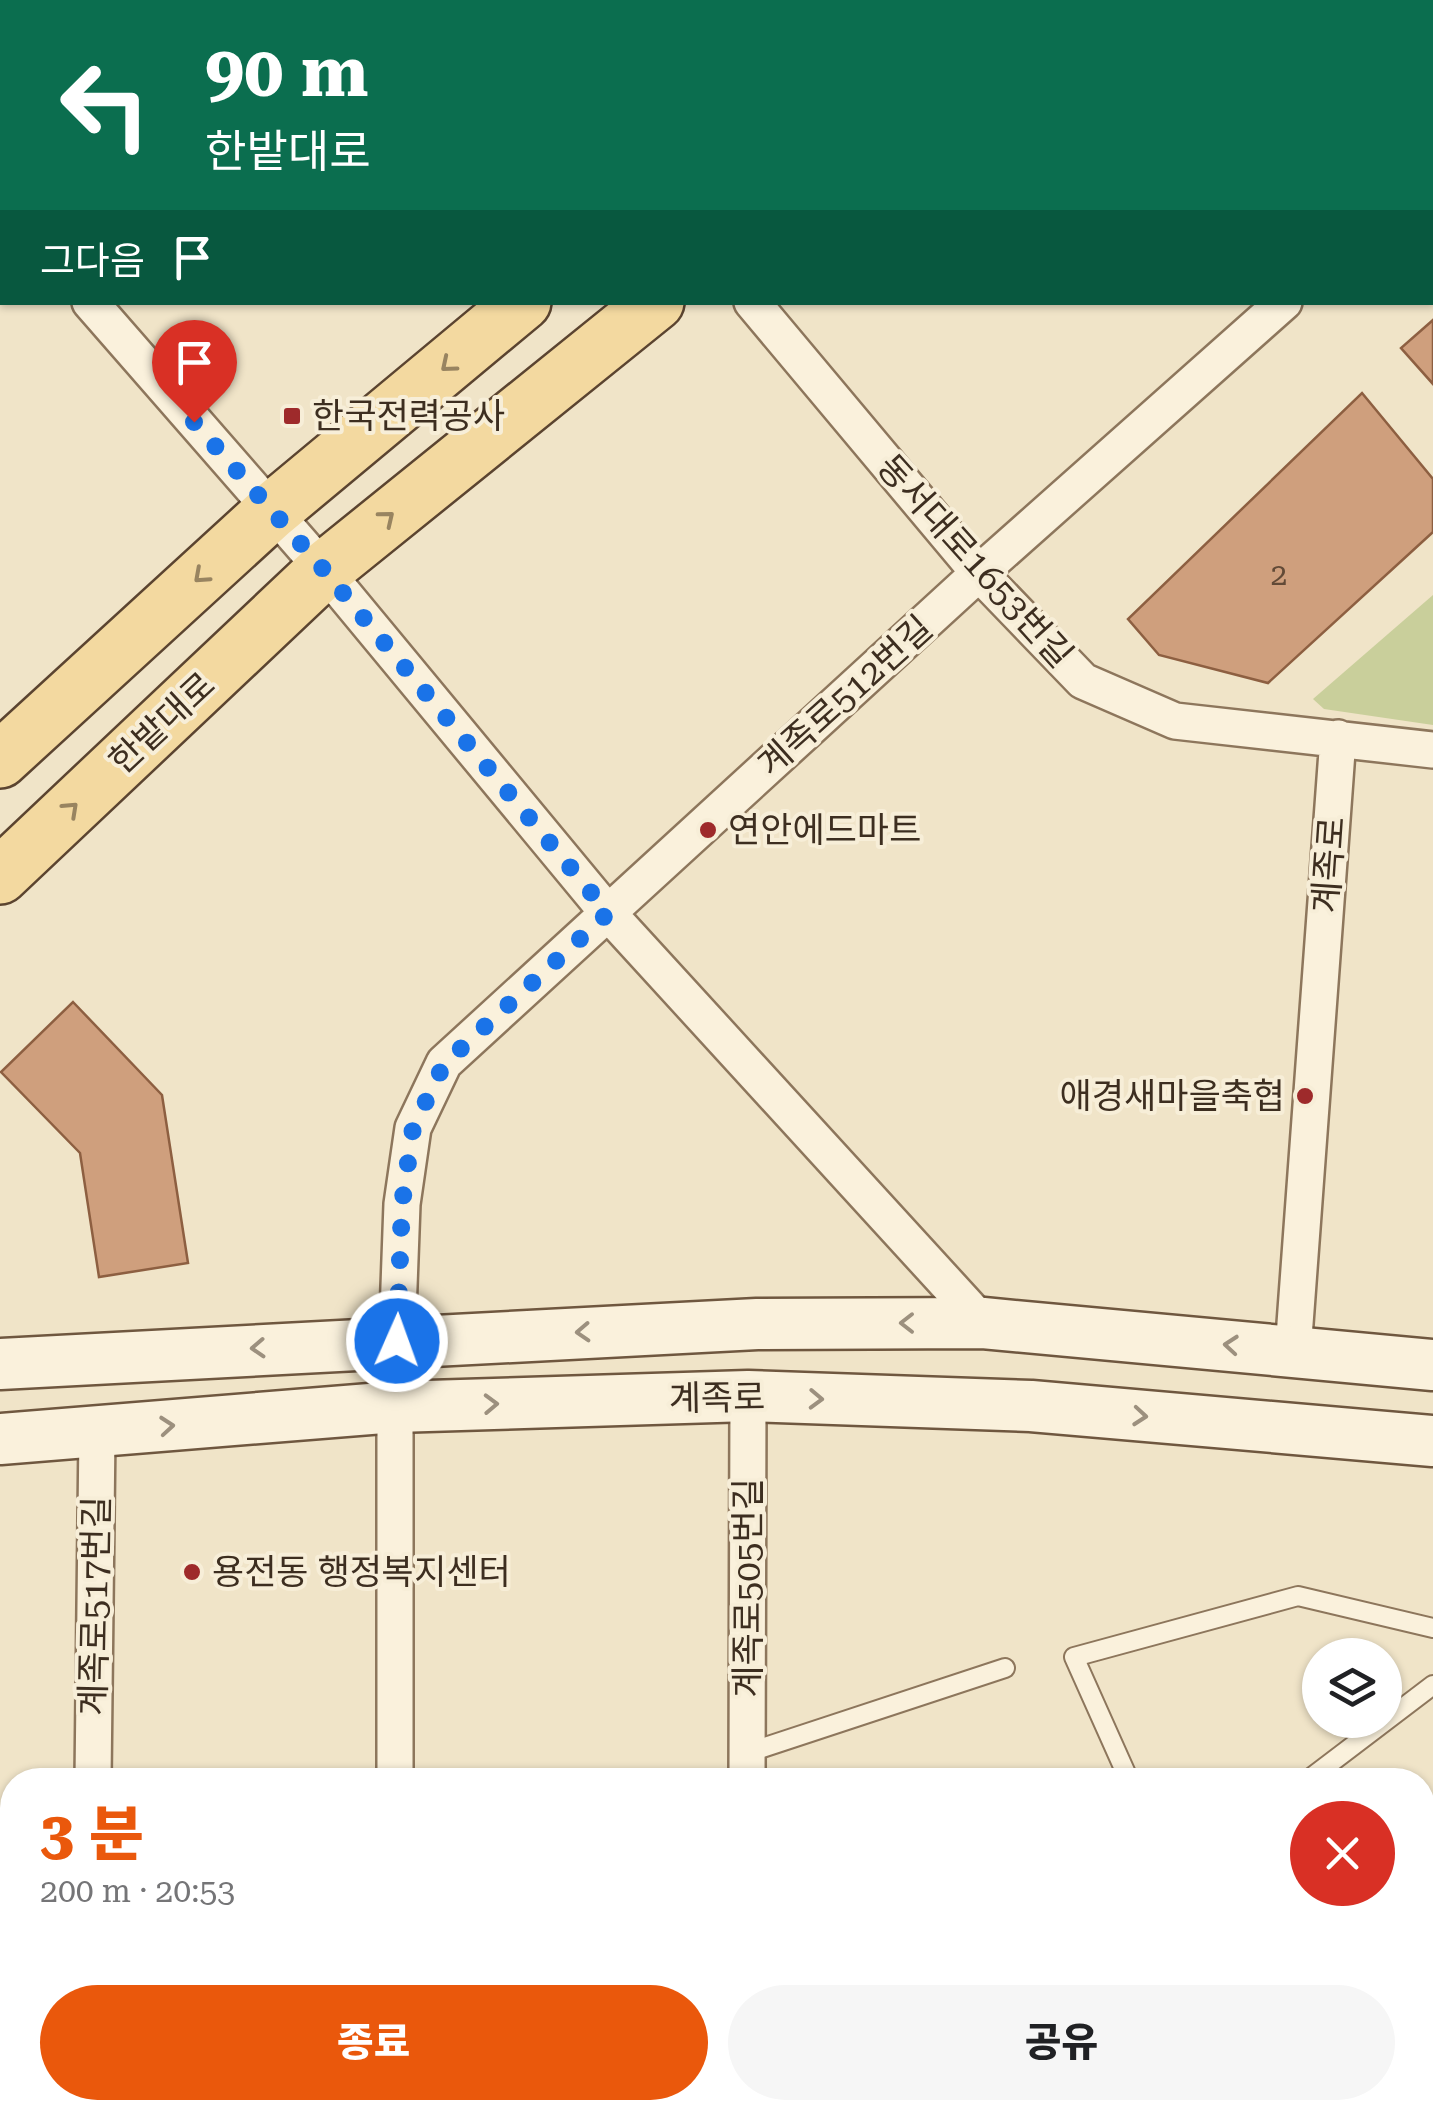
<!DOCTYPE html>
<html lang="ko">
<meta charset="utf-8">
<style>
body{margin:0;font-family:"Roboto Serif","Noto Sans KR",serif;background:#f6f6f6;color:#202124;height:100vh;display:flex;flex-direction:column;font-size:38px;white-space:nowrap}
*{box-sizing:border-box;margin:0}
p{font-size:32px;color:#757577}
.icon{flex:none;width:55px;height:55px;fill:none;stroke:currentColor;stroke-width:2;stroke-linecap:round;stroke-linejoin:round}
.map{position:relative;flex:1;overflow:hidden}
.drawer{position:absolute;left:0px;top:1768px;width:1435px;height:352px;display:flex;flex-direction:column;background:#fff;border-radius:40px 40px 0 0;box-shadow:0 2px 8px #0004}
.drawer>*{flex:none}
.top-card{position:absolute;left:0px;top:0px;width:1435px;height:305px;box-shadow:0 2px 8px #0004;background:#0b6e4f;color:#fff;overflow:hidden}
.fabs{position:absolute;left:1302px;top:1638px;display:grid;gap:20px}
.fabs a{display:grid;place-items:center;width:100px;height:100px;border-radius:50%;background:#fff;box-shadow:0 2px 8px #0004;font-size:50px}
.pin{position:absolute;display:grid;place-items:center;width:85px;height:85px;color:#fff;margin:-102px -42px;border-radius:50% 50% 50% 0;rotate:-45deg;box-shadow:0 0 10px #0007}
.pin .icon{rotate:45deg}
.me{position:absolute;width:110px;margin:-55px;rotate:2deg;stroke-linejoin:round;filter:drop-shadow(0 0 8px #0008)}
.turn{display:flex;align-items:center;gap:35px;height:210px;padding:0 40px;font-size:45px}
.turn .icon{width:130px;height:130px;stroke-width:2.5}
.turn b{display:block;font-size:70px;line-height:85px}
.then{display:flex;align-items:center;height:95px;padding:0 40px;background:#0003;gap:20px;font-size:38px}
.round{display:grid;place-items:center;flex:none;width:105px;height:105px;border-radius:52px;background:#f6f6f6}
.headline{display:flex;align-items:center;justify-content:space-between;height:170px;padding:0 40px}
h1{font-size:60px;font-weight:800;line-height:75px;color:#ea580c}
.action{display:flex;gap:20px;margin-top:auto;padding:20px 40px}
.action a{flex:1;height:115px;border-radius:60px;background:#ea580c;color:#fff;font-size:40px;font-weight:800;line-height:115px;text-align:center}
.action a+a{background:#f6f6f6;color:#202124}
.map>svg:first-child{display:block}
.green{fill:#c9cf9b}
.building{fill:#cf9f7d;stroke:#8d5f41;stroke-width:2.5}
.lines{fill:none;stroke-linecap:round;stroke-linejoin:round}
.lane-casing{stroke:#8d765c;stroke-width:22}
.street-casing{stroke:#8d765c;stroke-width:40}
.secondary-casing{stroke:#6f573f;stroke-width:55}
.primary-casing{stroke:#5b4430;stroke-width:60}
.lane{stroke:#faf1dc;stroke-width:18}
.street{stroke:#faf1dc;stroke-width:35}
.secondary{stroke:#faf1dc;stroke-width:50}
.primary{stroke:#f3d9a0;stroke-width:55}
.oneway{stroke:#988460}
.oneway2{stroke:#9c907e}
.route{stroke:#1a73e8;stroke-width:18;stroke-dasharray:0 32.4}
.poi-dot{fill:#9e2a2b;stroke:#f7eed8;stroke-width:4}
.labels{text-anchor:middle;stroke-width:8;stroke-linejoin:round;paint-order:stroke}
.number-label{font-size:30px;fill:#624a37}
.poi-label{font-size:35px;fill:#3d2e20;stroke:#f7eed8;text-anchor:start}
.street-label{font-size:35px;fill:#3d2e20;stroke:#f7eed8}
</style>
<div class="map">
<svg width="1433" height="2118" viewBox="0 0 1433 2118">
<rect width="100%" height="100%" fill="#f0e4c8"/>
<path class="green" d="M1433 595V725L1324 709 1313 699Z"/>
<path class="building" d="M1433 320V384L1401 348Z
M1362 393 1433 479V532L1268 683 1159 655 1128 619Z
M73 1002 162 1095 188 1263 99 1277 80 1153 1 1072Z"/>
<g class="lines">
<g class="lane-casing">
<path id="lane" d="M747 1753 1005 1668
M1129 1780 1074 1657 1298 1596 1433 1628
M1308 1780 1433 1685
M1422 2001 1433 1993"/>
</g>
<g class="street-casing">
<path id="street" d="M496 0 498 2
M162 2 165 0
M0 140 2 138
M1432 171H1433
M0 199 2 202
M90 302 324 570 608 913 983 1323
M752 302 979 573 1083 681 1175 721 1433 750
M397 1341 402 1204 413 1128 444 1063 979 573 1284 302
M1293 1351 1338 738
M395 1407V1780
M93 1780 97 1432
M747 1780 748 1396
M1422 2054 1433 2055
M395 2108V2118
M89 2118V2108
M746 2118V2108
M1195 2118 1225 2108"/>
</g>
<g class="secondary-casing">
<path id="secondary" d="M0 1364 757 1324 983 1323 1433 1365
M0 1439 395 1407 748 1396 1031 1406 1433 1441"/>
</g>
<g class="primary-casing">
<path id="primary" d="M871 2 874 0
M999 2 1001 0
M0 760 272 511 523 302
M0 876 324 570 656 302"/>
</g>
<use href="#lane" class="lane"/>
<use href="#street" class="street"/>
<use href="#secondary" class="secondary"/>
<use href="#primary" class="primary"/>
</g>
<defs><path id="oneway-chevron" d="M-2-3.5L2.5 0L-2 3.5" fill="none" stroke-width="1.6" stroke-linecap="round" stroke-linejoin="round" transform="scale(2.5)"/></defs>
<g class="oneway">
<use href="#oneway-chevron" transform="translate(448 365) rotate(140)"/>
<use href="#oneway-chevron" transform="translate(387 518) rotate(-39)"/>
<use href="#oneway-chevron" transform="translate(201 576) rotate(138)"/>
<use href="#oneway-chevron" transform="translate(71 809) rotate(-43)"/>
</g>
<g class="oneway2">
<use href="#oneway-chevron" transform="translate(907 1323) rotate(180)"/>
<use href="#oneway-chevron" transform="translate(583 1332) rotate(177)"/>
<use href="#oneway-chevron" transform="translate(1231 1345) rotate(-175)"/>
<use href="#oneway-chevron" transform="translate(258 1348) rotate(177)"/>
<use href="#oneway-chevron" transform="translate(816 1399) rotate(2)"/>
<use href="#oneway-chevron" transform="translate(491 1404) rotate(-2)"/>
<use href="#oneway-chevron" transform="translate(1140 1416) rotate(5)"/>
<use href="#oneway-chevron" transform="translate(167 1426) rotate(-5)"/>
</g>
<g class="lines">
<path class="route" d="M194 422 324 570 608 913 444 1064 413 1128 402 1204 397 1341"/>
</g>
<g class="poi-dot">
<rect x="282" y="406" width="20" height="20" rx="5"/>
<circle cx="708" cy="830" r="10"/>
<circle cx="1305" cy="1096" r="10"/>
<circle cx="192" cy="1572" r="10"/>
</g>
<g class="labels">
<g class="number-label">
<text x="1279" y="585">2</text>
</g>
<g class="poi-label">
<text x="312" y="428">한국전력공사</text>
<text x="728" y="842">연안에드마트</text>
<text x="1285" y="1108" text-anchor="end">애경새마을축협</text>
<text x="212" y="1584">용전동 행정복지센터</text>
</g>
<g class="street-label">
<text transform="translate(975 561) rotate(48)" y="12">동서대로1653번길</text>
<text transform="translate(845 696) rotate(-42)" y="12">계족로512번길</text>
<text transform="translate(162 723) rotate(-43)" y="12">한밭대로</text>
<text transform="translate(1329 865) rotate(-86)" y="12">계족로</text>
<text transform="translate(717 1398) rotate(-1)" y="12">계족로</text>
<text transform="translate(748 1588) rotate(-90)" y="12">계족로505번길</text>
<text transform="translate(95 1606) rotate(-89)" y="12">계족로517번길</text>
</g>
</g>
</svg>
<div class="fabs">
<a><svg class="icon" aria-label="layers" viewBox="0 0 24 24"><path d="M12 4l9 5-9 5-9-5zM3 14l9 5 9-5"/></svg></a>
</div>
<div class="pin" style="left:194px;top:422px;background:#d93025"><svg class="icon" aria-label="arrive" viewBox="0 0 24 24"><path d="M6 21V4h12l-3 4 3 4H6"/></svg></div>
<svg class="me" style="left:397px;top:1341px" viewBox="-20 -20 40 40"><circle r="17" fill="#1a73e8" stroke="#fff" stroke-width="3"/><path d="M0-11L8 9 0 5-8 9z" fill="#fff"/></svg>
<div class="top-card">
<div class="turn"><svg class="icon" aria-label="left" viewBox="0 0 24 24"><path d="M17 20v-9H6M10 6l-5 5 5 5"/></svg><div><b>90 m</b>한밭대로</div></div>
<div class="then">그다음<svg class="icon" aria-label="arrive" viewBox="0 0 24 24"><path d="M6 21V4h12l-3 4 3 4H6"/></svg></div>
</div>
<section class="drawer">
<div class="headline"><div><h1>3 분</h1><p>200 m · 20:53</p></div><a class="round" style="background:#d93025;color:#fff"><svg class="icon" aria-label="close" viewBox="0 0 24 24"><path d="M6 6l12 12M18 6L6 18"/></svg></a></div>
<div class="action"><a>종료</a><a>공유</a></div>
</section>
</div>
